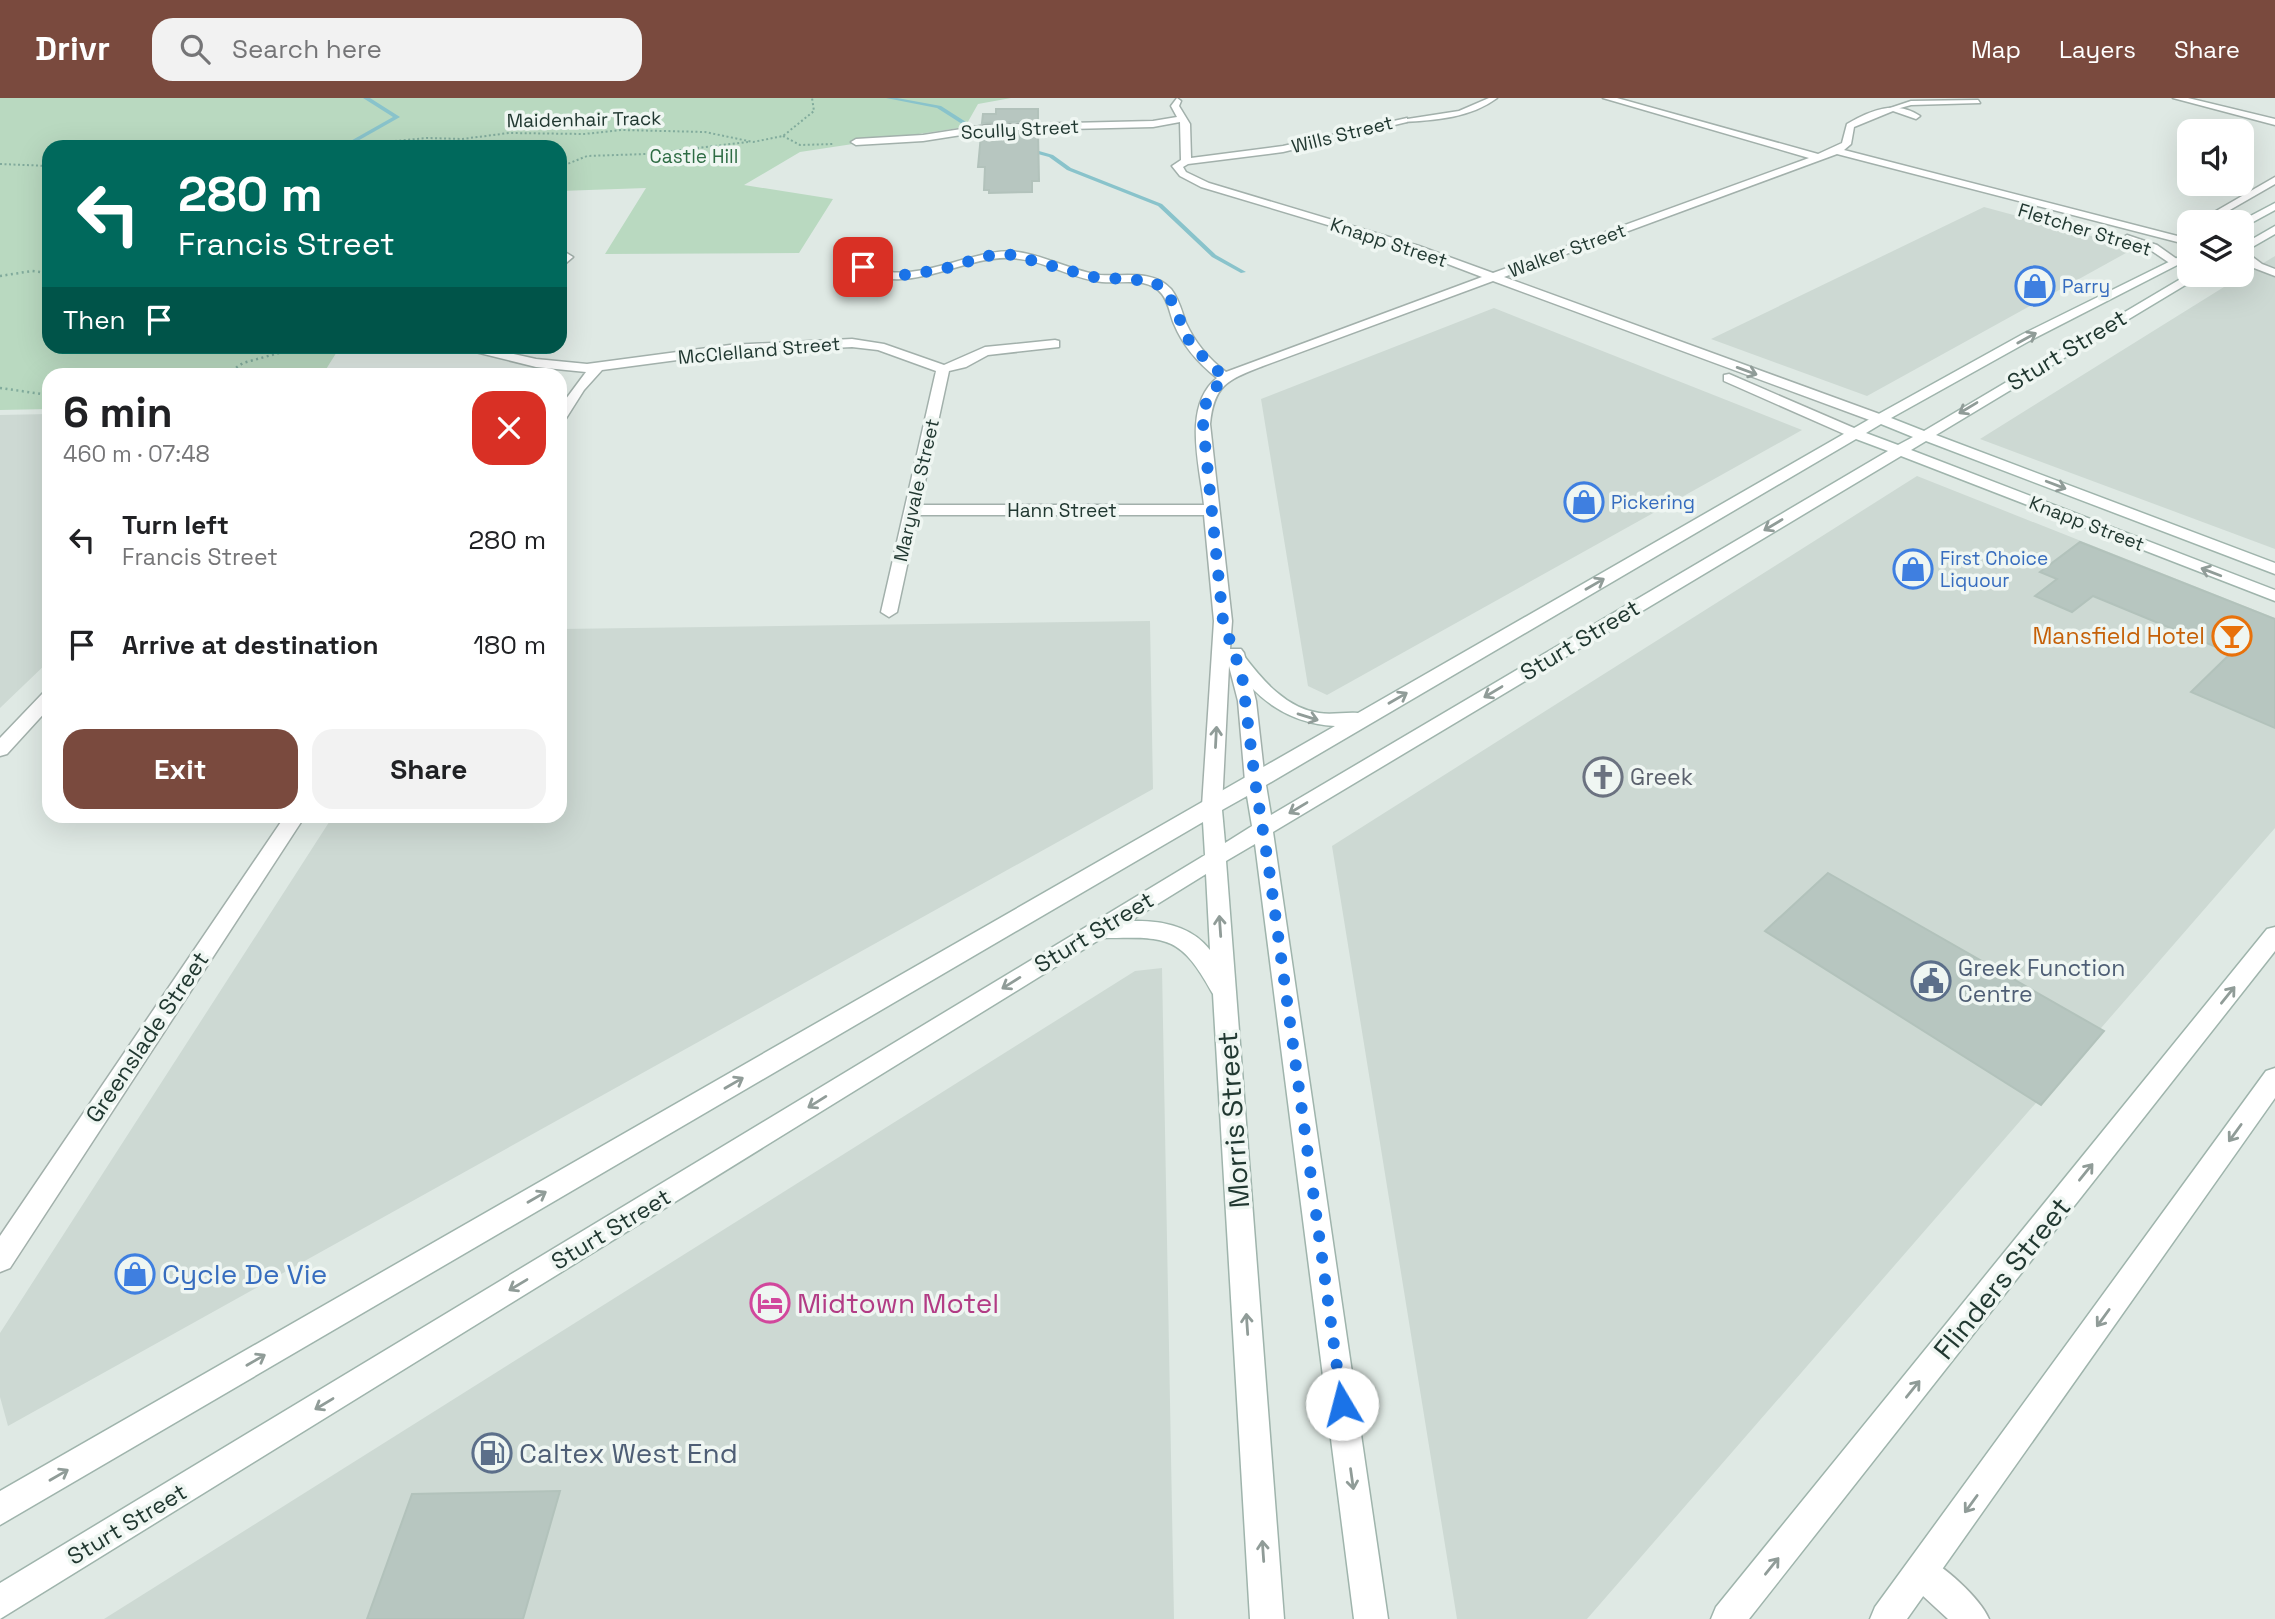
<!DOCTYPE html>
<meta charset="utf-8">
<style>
body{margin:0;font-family:"Space Grotesk",sans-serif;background:#f2f2f2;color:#202124;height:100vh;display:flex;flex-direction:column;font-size:26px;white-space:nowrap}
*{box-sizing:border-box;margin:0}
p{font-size:23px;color:#757577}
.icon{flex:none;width:38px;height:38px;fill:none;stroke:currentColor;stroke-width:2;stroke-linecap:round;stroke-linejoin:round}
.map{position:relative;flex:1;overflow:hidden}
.side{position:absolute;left:42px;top:270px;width:525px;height:455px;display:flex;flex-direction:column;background:#fff;border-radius:21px;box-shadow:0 7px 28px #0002}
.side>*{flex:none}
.top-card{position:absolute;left:42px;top:42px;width:525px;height:214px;border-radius:21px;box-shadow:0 7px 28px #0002;background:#00695c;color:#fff;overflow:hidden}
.fabs{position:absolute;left:2177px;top:21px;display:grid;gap:14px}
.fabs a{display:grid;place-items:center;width:77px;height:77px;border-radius:14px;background:#fff;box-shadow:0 7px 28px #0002;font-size:35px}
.pin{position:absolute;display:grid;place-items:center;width:60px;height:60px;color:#fff;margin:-30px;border-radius:14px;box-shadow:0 4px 10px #0006}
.me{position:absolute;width:77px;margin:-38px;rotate:352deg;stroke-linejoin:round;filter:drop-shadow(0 0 5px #0008)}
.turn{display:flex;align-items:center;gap:24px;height:147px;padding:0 21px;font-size:32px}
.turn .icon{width:91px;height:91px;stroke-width:2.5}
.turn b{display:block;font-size:49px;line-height:60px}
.then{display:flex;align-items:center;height:66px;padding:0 21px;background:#0003;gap:14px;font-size:26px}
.round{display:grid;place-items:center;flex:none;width:74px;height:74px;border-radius:21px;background:#f2f2f2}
.summary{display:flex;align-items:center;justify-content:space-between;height:119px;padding:0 21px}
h1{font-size:42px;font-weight:800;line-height:52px}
.cta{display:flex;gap:14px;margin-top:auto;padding:14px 21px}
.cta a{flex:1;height:80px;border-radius:21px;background:#7a4a3e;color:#fff;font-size:28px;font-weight:800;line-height:80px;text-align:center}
.cta a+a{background:#f2f2f2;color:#202124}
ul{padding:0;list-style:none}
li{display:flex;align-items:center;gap:21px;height:105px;padding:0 21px}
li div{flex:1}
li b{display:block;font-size:26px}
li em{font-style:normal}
header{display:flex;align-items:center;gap:42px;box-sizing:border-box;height:98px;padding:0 35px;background:#7a4a3e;color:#fff}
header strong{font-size:33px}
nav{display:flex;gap:38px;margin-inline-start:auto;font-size:24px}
.search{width:490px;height:63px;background:#f2f2f2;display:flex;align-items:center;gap:18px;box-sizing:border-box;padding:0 24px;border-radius:21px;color:#757577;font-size:26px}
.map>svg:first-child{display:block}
.built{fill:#cdd9d3}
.green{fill:#b9d9c0}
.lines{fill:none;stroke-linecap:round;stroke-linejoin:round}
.stream{fill:#89c3cb;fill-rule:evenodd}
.building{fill:#b7c6c0;stroke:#b2c2bb;stroke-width:2}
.lane-casing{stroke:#a2b0ab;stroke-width:3}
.street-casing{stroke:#a2b0ab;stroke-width:3}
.secondary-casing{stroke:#9fb4ac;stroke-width:3}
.path-far1{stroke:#81ab9c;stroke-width:2;stroke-dasharray:2 2.5;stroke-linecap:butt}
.path{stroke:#81ab9c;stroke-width:2.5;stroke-dasharray:2 3.5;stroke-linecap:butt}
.lane{fill:#fff;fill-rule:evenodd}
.street{fill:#fff;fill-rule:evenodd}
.secondary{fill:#fff;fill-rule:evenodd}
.oneway{stroke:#909c98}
.route{stroke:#1a73e8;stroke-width:12;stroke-dasharray:0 21.6}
.labels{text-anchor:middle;stroke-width:7;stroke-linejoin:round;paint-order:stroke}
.far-street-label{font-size:19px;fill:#213831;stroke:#eff6f2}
.far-park-label{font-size:19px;fill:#2e6c44;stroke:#eff6f2}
.far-shop-label{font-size:19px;fill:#366cbe;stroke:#eff6f2;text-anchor:start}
.street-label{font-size:23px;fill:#213831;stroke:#eff6f2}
.food-label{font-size:23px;fill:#c56008;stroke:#eff6f2;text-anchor:end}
.worship-label{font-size:23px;fill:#5b616d;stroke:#eff6f2;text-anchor:start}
.service-label{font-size:23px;fill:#4e5e75;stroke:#eff6f2;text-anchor:start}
.near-street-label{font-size:28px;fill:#213831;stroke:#eff6f2}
.near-shop-label{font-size:28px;fill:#366cbe;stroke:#eff6f2;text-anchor:start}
.near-hotel-label{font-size:28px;fill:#b23c85;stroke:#eff6f2;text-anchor:start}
.near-service-label{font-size:28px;fill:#4e5e75;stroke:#eff6f2;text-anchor:start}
</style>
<header>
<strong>Drivr</strong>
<div class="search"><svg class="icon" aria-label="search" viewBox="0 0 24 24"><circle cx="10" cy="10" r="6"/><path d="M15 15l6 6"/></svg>Search here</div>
<nav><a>Map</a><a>Layers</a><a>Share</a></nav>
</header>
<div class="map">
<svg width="2275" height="1521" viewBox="0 0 2275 1521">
<rect width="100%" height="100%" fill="#dfe9e4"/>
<path class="built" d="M1984 109 2135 150 1867 298 1711 241Z
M2275 158V451L1980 341 2232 184Z
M1494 210 1802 332 1327 597 1308 588 1261 301Z
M49 316V563L0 610V317Z
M1917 378 2275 520V730L1587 1521H1457L1332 748Z
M1150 523 1153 691 8 1328 0 1299V1235L333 718H560V531Z
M1162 870 1174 1521H104L1135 873Z"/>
<path class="green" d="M0 0H1011L978 6 965 29 800 54 744 87 833 101 799 155 605 156 646 90 560 93V49H49V248L340 249 323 276H49V311L0 312Z"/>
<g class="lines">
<path class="stream" d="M363 0H370L400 19 347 49H340L393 19Z
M886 0H897L941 8 988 38 1001 43 998 45 984 40 937 10Z
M1025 49 1053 57 1071 70 1162 106 1216 157 1246 174 1241 175 1212 159 1158 108 1067 72 1049 59 1023 52Z"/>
</g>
<path class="building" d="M996 11H1038V23L982 25 983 16H996Z
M1038 34 1039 83H1032V94L989 95V92H984L985 69H978L981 37Z
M2080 444 2275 521V630L2191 594 2231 555 2093 498 2072 514 2035 498 2057 481 2040 474Z
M1828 775 2104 933 2041 1007 1765 833Z
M560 1393 523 1521H367L412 1396Z"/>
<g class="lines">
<g class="lane-casing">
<path id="lane" d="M1489 0H1497C1470 20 1436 22 1404 24L1401 22 1459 13Z
M1978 2 1980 5 1911 7 1893 12 1890 10 1911 3Z"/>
</g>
<g class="street-casing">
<path id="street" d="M1177 0 1181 3 1179 8 1190 26 1191 60 1283 48 1407 20V24L1283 54 1188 66 1183 69 1186 74 1209 85 1419 148 1493 175 1809 60 1603 0H1617L1818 56 1842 45 1847 26C1871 12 1896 2 1920 18L1916 21 1893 13 1854 29 1851 46 1844 52 2189 141V147L1837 56 1504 179 1885 318V324H1875L1493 183 1263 268C1228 282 1214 286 1210 326L1232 523 1230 551H1241L1244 555 1256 603 1265 683 1262 688H1248L1245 683 1238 603 1229 568 1222 708 1219 713H1205L1202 708 1214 523 1204 417H918L897 514 889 519 881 514 936 273 878 252 852 249 730 255 602 272 584 292 565 322 560 323V309L586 274 536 269 451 248H477L536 261 587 266 730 247 852 241 884 246 944 267 985 249 1055 242 1059 243V249L988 257 966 269 949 273 920 407H1204C1200 369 1182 308 1217 280 1198 265 1183 248 1174 226 1170 217 1169 205 1162 196 1148 178 1122 186 1102 184 1070 180 1042 161 1010 160 962 157 891 208 853 162L861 151 865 150 871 153 865 162C900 197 974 147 1018 154 1046 158 1072 173 1100 177 1124 179 1153 171 1171 191 1179 201 1182 214 1186 225 1195 245 1209 261 1226 274L1482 179 1411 152 1201 89 1180 78 1172 68 1181 62 1180 24 1153 29 987 33 923 43 856 47 851 44 856 41 923 37 987 27 1153 23 1177 19 1171 8Z
M2173 0H2188L2275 21V27Z
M2275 79V86L2209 124H2197Z
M2127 137 2157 147 2181 164 2171 166 2149 151 2123 142 2122 140Z
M560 151 573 159 560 170Z
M2242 151 2262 166 2275 171V178L2254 170 2242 160Z
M1729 276 1861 333 1863 336 1856 340 1851 339 1724 283V277Z
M49 593V610L7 656 0 658V640L43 595Z
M285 718H305L10 1170 0 1174V1138Z
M1922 1458C1943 1466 1980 1500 1989 1521H1948L1910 1486 1906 1474 1910 1462Z"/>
</g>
<g class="secondary-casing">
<path id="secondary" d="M2275 105V112L2242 130V124H2239Z
M2275 128V136L2242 155V147Z
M2189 154V161L2031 242 1891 320 1924 333 2189 176 2202 177 1936 337 2275 465V476L1926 343 1911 352 2275 492V503L1901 358 1273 734 1388 1521H1354L1255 746 1226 763 1284 1521H1250L1213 896C1180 836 1167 839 1102 840L0 1521V1485L1205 757 1203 724 0 1427V1393L1335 628C1287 625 1256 601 1229 562L1232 558H1244C1263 583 1286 610 1319 615 1332 617 1345 614 1358 615L1875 318 2023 236ZM1881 326 1913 339 1898 347 1866 335ZM1856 341 1888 353 1271 717 1266 687ZM1247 698 1252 728 1225 745 1222 712ZM1206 776 1210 852C1191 827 1160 822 1130 823Z
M2275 829V853L1749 1521H1711L1716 1509 2267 831Z
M2275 970V1000L1907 1521H1870L1875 1509 2266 973Z"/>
</g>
<path class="path-far1" d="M783 38 800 47 834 46
M332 49 427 40 462 41 509 35 584 36 622 32 705 34 753 44 783 38 814 13 812 0
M0 66 49 68
M560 69 587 58 646 56 748 44"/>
<path class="path" d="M0 178 32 173 49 175
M227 276 243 265 304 248
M0 290 49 297"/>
<use href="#lane" class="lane"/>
<use href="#street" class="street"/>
<use href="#secondary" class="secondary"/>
</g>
<defs><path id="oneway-shaft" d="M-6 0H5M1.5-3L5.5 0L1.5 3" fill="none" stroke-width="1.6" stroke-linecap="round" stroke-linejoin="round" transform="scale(1.75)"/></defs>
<g class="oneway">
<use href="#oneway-shaft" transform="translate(2027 240) rotate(-29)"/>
<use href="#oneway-shaft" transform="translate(1747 273) rotate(20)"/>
<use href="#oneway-shaft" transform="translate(1968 310) rotate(149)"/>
<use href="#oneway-shaft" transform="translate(2056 387) rotate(21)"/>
<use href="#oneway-shaft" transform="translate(1773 427) rotate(149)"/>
<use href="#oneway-shaft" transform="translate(2211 474) rotate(-159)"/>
<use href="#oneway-shaft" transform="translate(1595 486) rotate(-30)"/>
<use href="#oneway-shaft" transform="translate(1493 594) rotate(149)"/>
<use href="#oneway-shaft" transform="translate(1398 600) rotate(-30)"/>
<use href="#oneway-shaft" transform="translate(1308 619) rotate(17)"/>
<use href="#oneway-shaft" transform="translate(1216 639) rotate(-87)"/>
<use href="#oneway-shaft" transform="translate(1298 710) rotate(149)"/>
<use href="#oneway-shaft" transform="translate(1220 828) rotate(-94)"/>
<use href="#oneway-shaft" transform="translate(1011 885) rotate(148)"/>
<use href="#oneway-shaft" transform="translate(2228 897) rotate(-51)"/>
<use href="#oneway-shaft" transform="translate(734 985) rotate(-30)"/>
<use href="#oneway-shaft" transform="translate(817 1004) rotate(148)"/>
<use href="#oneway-shaft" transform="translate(2235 1035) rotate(126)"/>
<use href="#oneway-shaft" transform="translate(2086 1074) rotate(-51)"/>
<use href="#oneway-shaft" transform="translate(537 1099) rotate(-30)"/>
<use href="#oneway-shaft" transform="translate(518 1187) rotate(149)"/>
<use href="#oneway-shaft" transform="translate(2103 1220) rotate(126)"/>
<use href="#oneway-shaft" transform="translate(1247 1226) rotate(-94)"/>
<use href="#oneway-shaft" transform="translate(256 1262) rotate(-30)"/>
<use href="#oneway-shaft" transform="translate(1913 1291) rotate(-51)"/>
<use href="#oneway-shaft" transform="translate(324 1306) rotate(149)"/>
<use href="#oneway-shaft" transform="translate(59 1377) rotate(-30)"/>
<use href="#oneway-shaft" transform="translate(1352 1381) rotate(82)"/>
<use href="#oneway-shaft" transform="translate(1971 1406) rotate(126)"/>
<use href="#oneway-shaft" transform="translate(1263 1453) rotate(-94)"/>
<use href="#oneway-shaft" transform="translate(1772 1468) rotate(-51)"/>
</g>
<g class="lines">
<path class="route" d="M863 169 878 175 903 177 940 172 987 158 1008 156 1093 179 1153 183 1168 195 1191 247 1225 280 1207 298 1203 326 1223 523 1242 577 1255 683 1269 771 1342 1306"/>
</g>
<defs>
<g id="shop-ring" transform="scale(2.0125)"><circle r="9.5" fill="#eff6f2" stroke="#3f7fe0" stroke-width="1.5"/><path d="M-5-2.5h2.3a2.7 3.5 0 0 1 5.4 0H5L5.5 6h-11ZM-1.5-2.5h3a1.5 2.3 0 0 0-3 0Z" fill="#3f7fe0"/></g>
<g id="bar-ring" transform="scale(2.0125)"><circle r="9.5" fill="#eff6f2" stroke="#e8710a" stroke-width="1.5"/><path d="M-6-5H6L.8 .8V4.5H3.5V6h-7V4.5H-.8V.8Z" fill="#e8710a"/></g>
<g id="church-ring" transform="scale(2.0125)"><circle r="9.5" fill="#eff6f2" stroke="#6b7280" stroke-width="1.5"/><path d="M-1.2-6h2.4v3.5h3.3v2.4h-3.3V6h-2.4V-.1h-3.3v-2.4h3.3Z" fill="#6b7280"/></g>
<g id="civic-ring" transform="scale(2.0125)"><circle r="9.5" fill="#eff6f2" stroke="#5c6f8a" stroke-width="1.5"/><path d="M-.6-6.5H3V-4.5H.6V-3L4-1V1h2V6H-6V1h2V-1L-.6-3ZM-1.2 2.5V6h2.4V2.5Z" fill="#5c6f8a"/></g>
<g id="hotel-ring" transform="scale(2.0125)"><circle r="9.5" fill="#eff6f2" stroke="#d1479c" stroke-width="1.5"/><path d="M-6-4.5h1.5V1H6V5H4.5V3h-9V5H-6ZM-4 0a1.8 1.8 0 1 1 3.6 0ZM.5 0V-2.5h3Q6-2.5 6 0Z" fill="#d1479c"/></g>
<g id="fuel-ring" transform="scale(2.0125)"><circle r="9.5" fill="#eff6f2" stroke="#5c6f8a" stroke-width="1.5"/><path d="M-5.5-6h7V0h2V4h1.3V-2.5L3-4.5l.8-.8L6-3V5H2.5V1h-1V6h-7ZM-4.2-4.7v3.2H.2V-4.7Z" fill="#5c6f8a"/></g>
</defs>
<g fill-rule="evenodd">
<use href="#shop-ring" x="2035" y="188"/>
<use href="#shop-ring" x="1584" y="404"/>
<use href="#shop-ring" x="1913" y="471"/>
<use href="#bar-ring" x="2232" y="538"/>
<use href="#church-ring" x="1603" y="679"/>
<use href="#civic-ring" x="1931" y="883"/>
<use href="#shop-ring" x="135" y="1176"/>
<use href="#hotel-ring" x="770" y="1205"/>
<use href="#fuel-ring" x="492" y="1355"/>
</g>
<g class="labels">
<g class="far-street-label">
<text transform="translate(584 21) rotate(-1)" y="7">Maidenhair Track</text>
<text transform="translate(1020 31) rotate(-3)" y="7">Scully Street</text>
<text transform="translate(1342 36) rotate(-14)" y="7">Wills Street</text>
<text transform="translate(2085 131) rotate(17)" y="7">Fletcher Street</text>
<text transform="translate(1389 144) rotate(18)" y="7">Knapp Street</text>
<text transform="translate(1567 152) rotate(-20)" y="7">Walker Street</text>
<text transform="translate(759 252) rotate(-5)" y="7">McClelland Street</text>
<text transform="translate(916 392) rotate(-77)" y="7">Maryvale Street</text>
<text x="1062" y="419">Hann Street</text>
<text transform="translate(2087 425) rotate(21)" y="7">Knapp Street</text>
</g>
<g class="far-park-label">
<text x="694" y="65">Castle Hill</text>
</g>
<g class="far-shop-label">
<text x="2062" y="195">Parry</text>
<text x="1611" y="411">Pickering</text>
<text x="1940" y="467">First Choice<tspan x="1940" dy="22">Liquour</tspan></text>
</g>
<g class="street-label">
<text transform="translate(2067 252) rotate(-31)" y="8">Sturt Street</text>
<text transform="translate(1580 542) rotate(-31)" y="8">Sturt Street</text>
<text transform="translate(1094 834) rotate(-31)" y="8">Sturt Street</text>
<text transform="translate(147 939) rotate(-56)" y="8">Greenslade Street</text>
<text transform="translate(611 1131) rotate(-31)" y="8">Sturt Street</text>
<text transform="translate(127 1426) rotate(-31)" y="8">Sturt Street</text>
</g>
<g class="food-label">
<text x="2205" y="546">Mansfield Hotel</text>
</g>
<g class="worship-label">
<text x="1630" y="687">Greek</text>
</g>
<g class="service-label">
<text x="1958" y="878">Greek Function<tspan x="1958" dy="26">Centre</tspan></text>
</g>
<g class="near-street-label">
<text transform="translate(1233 1022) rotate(-94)" y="10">Morris Street</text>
<text transform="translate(2002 1180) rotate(-51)" y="10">Flinders Street</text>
</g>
<g class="near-shop-label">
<text x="162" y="1186">Cycle De Vie</text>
</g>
<g class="near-hotel-label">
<text x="797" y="1215">Midtown Motel</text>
</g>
<g class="near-service-label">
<text x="519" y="1365">Caltex West End</text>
</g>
</g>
</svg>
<div class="fabs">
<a><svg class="icon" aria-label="sound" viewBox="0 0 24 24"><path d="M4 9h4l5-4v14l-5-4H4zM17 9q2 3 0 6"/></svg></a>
<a><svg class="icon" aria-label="layers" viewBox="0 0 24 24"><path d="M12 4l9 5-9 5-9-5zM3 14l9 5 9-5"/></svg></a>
</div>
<div class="pin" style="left:863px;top:169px;background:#d93025"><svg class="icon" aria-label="arrive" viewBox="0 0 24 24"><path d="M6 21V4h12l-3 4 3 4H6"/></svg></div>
<svg class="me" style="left:1342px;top:1306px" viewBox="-20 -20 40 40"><circle r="19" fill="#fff"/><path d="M0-13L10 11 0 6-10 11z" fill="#1a73e8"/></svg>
<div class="top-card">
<div class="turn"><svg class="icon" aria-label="left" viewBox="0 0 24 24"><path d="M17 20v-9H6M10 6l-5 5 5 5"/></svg><div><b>280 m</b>Francis Street</div></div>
<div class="then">Then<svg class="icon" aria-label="arrive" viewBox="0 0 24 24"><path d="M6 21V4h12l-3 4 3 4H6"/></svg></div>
</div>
<section class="side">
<div class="summary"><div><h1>6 min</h1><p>460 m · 07:48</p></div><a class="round" style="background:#d93025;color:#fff"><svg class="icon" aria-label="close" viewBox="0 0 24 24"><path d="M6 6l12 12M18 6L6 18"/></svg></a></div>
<ul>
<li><svg class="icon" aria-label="left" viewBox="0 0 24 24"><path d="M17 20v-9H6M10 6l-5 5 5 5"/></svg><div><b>Turn left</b><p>Francis Street</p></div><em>280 m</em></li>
<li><svg class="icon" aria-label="arrive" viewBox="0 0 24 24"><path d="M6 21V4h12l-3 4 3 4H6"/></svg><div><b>Arrive at destination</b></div><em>180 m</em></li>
</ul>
<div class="cta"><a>Exit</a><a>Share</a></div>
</section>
</div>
